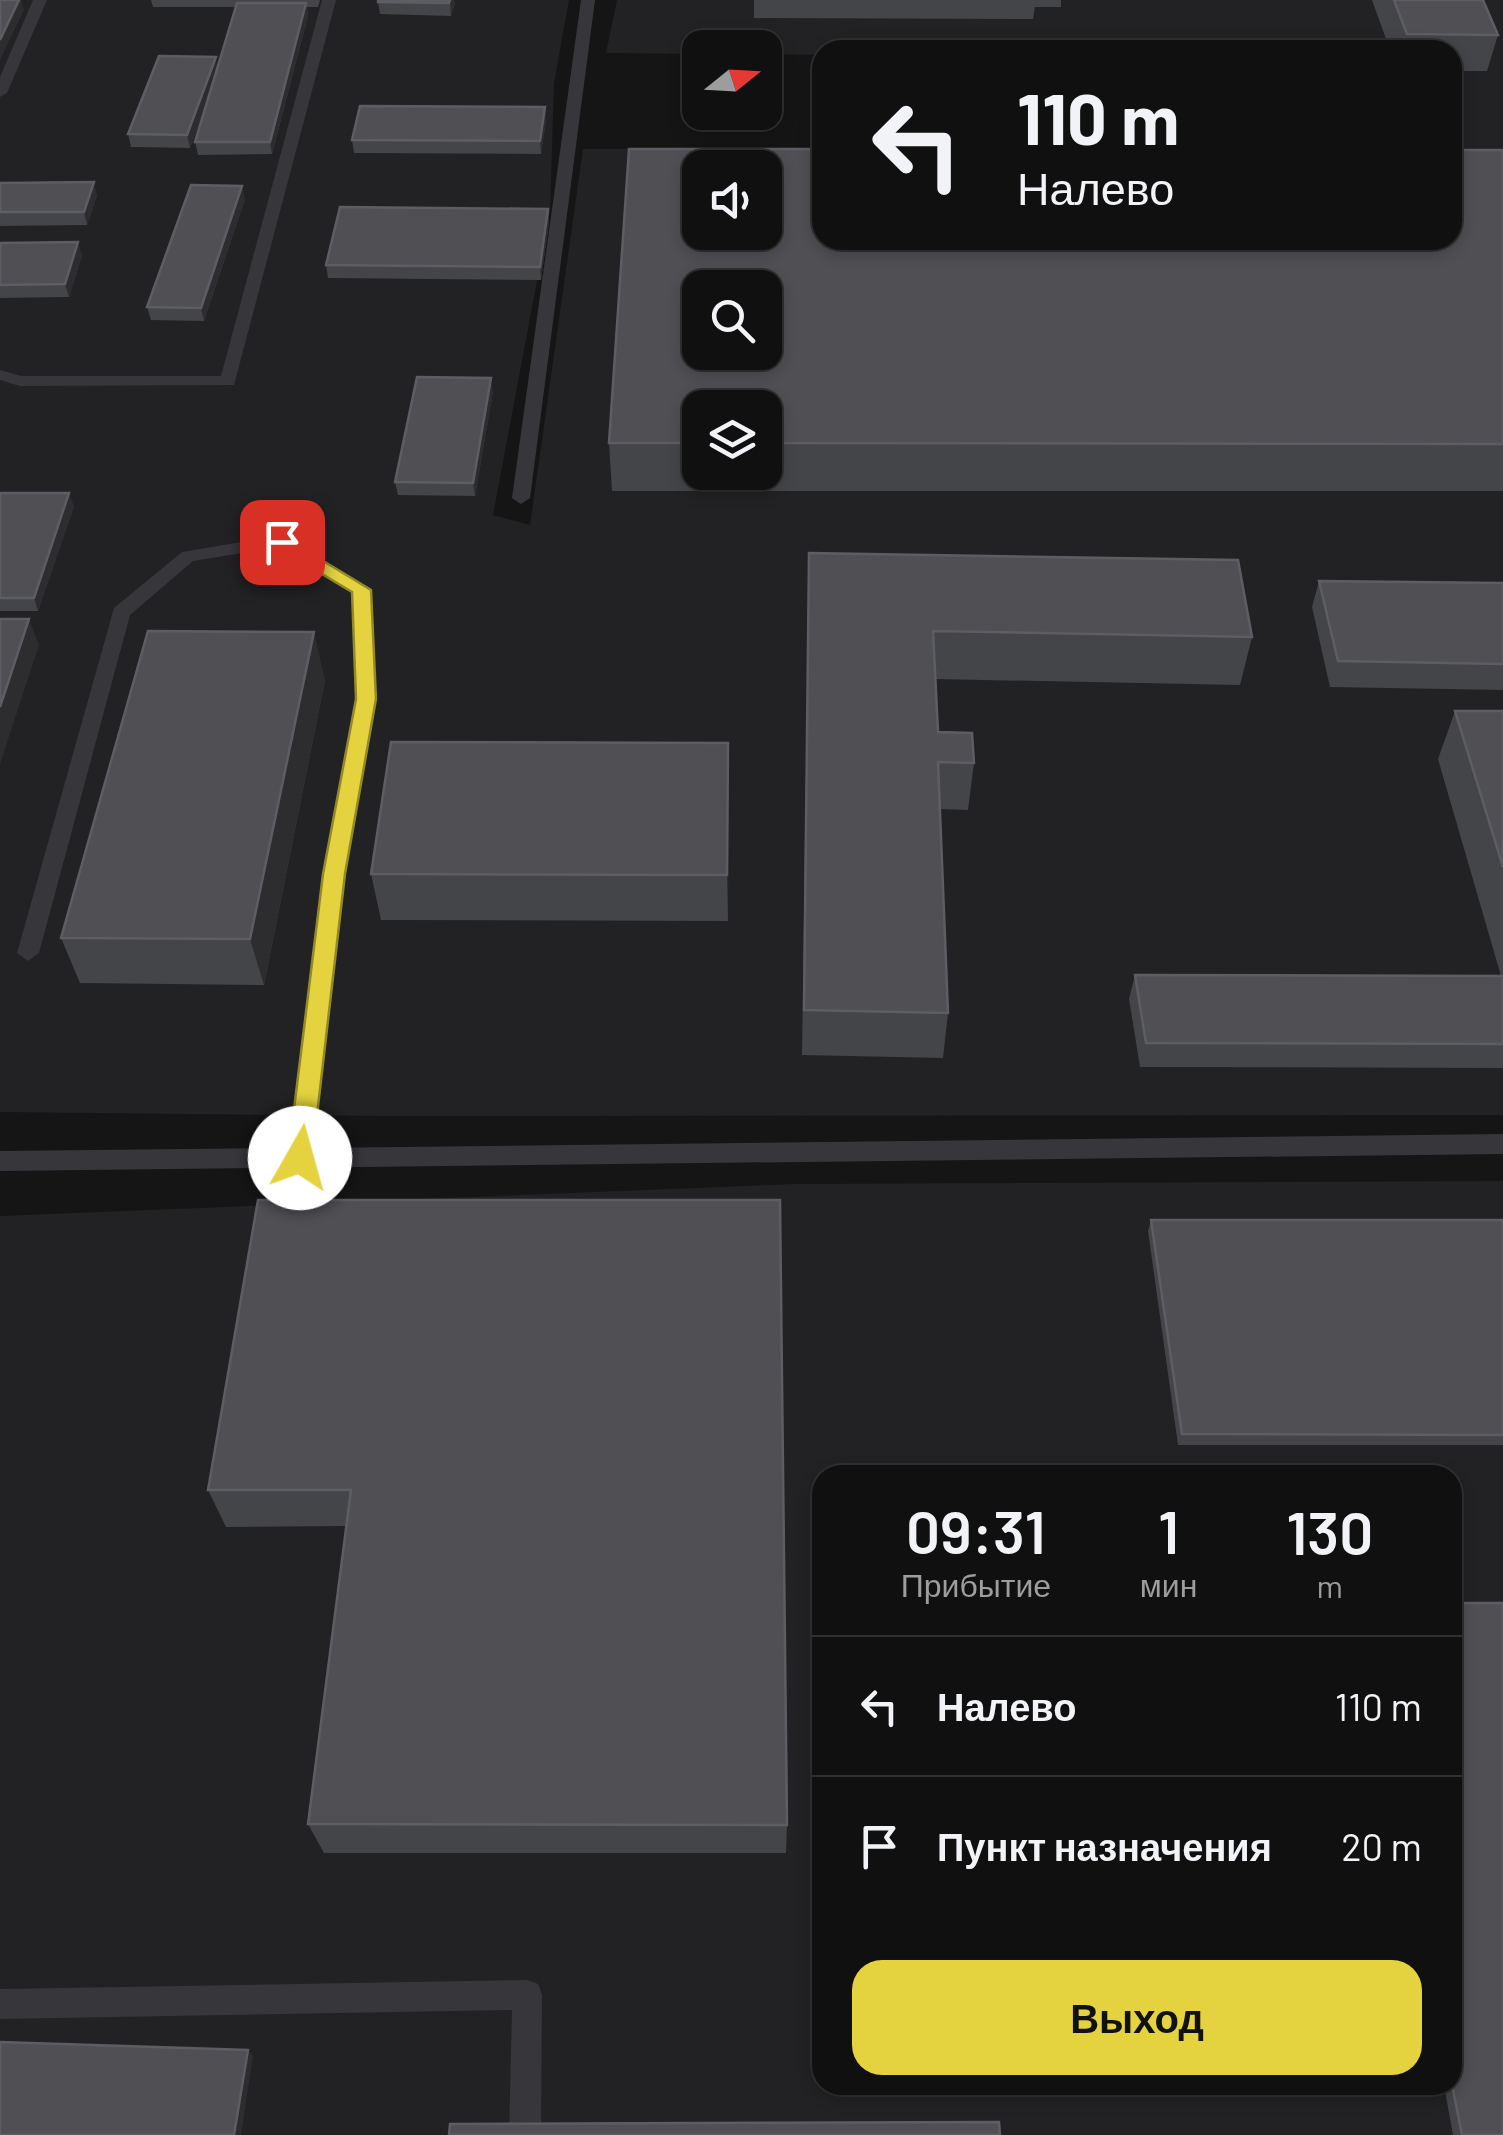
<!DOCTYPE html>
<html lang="ru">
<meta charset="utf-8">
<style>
body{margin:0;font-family:Barlow,sans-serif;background:#1e1e1e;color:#f1f3f6;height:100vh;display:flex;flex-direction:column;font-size:38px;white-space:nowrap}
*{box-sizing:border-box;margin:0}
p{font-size:32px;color:#9c9d9f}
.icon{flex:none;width:55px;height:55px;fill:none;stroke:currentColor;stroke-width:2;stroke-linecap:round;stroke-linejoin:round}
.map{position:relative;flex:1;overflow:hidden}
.sheet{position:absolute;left:812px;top:1465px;width:650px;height:630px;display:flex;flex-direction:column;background:#101010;border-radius:30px;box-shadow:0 5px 15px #0003,0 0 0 2px #303030}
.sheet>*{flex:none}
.banner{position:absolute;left:812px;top:40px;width:650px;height:210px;border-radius:30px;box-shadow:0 5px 15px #0003,0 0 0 2px #303030;background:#101010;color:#f1f3f6;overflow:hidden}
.needle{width:65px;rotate:72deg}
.fabs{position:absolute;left:682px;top:30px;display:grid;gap:20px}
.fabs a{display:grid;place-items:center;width:100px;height:100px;border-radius:20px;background:#101010;box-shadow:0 5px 15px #0003,0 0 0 2px #303030;font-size:50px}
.pin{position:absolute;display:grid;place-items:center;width:85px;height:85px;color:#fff;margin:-42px;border-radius:20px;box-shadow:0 5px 15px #0006}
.me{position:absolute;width:110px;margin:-55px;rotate:7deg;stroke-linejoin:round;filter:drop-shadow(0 0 8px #0008)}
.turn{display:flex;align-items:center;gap:35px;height:210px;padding:0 40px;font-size:45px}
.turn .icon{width:130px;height:130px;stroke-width:2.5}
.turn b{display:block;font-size:70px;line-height:85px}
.eta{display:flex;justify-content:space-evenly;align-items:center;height:170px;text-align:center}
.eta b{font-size:60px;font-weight:600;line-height:70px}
.primary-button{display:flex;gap:20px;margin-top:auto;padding:20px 40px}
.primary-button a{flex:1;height:115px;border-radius:30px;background:#e4d33f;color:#111;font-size:40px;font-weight:600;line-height:115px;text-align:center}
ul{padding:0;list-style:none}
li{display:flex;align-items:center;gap:30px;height:140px;padding:0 40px;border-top:2px solid #303030}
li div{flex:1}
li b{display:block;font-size:38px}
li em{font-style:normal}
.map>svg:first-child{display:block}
.built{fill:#222123;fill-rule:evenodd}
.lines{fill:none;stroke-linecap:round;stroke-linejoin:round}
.service{fill:#37363b;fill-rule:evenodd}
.wall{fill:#444548;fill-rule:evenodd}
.shaded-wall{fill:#2d2d2f}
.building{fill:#4f4f54;stroke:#5d5d63;stroke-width:2.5;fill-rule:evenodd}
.route{fill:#e4d33f;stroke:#948929;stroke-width:2.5}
</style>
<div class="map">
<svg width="1503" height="2135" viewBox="0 0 1503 2135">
<rect width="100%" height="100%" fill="#151516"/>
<path class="built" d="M0 0H569L554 83 550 212 493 515 530 525 583 149H822V240H1452V50H822V55L765 54V48H700V54L606 53 617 0H1503V1115L383 1116 0 1112ZM700 168H765V232H700ZM700 288H765V352H700ZM700 408H765V472H700Z
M1503 1181V2135H0V1216L793 1184ZM822 1475H1452V2085H822Z"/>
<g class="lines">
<path class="service" d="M33 0H47L7 93 0 97V77Z
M322 0H336L234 385 20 386 0 380V370L21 376H221Z
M581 0H595L530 498 521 504 512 498Z
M282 535 371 589 376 699 344 875 313 1148 1503 1134V1154L0 1171V1151L290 1148 324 875 356 699 353 592 279 547 193 561 130 615 39 953 28 961 17 953 114 608 182 552Z
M527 1980 538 1984 542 1995 541 2135H509L512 2010 0 2019V1989Z"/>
</g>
<path class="wall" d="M151 0H320L318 7H307L308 16 272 154 198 155 195 142 210 93 190 148 131 147 128 134 218 68 236 7H153Z
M754 0H1061V7H1035L1033 19 754 18Z
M1372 0H1483L1498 35 1487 71H1452V50H1390Z
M378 2 455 3 451 16 380 14Z
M546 120 541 154 354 153 352 140Z
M629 149H822V240H1452V150H1502L1503 153V491H612L609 443ZM700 168H765V232H700ZM700 288H765V352H700ZM700 408H765V472H700Z
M0 183 97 195 87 225 0 226Z
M245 199 204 321 151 320 147 307Z
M548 209 549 222 541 280 328 278 326 265Z
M0 243 82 255 69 297 0 298Z
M493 391 475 496 398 495 395 482Z
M0 493 74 506 38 611H0Z
M809 553 1252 637 1240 685 935 679 938 732 974 763 968 810 940 809 948 1013 943 1058 802 1055Z
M1319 581 1503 583V690L1330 687 1312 607Z
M325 680 264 985 80 983 61 938Z
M1455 711H1503V1068L1140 1067 1129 999 1135 975 1501 976 1438 759Z
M728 743V921L381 920 371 874Z
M258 1200 787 1825 786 1853H324L308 1824 346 1526 226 1527 208 1490Z
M1151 1220H1503V1445H1178L1148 1231Z
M1444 2085H1452L1503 2135H1453Z"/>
<path class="shaded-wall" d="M19 0H21L24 10 0 60V40Z
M450 0H454L455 3 451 16Z
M306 3 308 16 272 154 270 142Z
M216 57 218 70 190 148 187 135Z
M545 107 546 120 541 154 540 141Z
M94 182 97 195 87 225 84 212Z
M242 186 245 199 204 321 201 308Z
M548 209 549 222 541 280 540 267Z
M78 242 82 255 69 297 65 284Z
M491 378 493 391 475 496 473 483Z
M69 493 74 506 38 611 34 598Z
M29 619 39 645 0 764V707Z
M314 632 325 680 264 985 250 939Z
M728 743 729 790 728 921 727 875Z
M248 2050 253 2056 241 2135H234Z"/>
<path class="building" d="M0 0H19L0 40Z
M378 0H450L449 3 378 2Z
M1394 0H1483L1498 35 1407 34Z
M237 3H306L270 142H195Z
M159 56 216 57 187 135 128 134Z
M360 106 545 107 540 141 352 140Z
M629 149H822V240H1452V150H1502L1503 153V444L765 443V408H700V443H609ZM700 168H765V232H700ZM700 288H765V352H700Z
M94 182 84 212H0V183Z
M191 185 242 186 201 308 147 307Z
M340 207 548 209 540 267 326 265Z
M78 242 65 284 0 285V243Z
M417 377 491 378 473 483 395 482Z
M0 493H69L34 598H0Z
M809 553 1238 560 1252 637 933 631 938 732 972 733 974 763 938 762 948 1013 804 1010Z
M1319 581 1503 583V664L1338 661Z
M0 619H29L0 707Z
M148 631 314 632 250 939 61 938Z
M1455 711H1503V867Z
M391 742 728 743 727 875 371 874Z
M1135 975 1503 976V1044L1146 1043Z
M258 1200H780L787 1825 308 1824 351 1490H208Z
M1151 1220H1503V1435L1182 1434Z
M1452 1603H1503V2135H1462L1452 2085Z
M0 2042 248 2050 234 2135H0Z
M999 2122 1000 2135H449L450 2124Z"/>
<path class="route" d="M282 536 371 590 376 699 345 874 312 1158 308 1165H292L288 1158 323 874 356 699 352 592 275 546V537Z"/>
</svg>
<div class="fabs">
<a><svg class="needle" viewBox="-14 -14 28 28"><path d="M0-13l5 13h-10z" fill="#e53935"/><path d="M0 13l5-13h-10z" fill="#9c9d9f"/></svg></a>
<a><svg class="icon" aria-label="sound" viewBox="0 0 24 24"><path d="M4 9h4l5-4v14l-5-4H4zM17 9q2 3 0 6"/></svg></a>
<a><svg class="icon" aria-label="search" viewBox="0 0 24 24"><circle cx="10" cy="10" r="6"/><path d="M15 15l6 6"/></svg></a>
<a><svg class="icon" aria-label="layers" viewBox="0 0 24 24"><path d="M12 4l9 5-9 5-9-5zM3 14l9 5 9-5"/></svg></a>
</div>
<div class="pin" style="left:282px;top:542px;background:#d93025"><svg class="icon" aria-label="arrive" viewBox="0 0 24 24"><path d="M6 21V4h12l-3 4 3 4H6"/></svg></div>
<svg class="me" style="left:300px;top:1158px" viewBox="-20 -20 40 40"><circle r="19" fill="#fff"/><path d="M0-13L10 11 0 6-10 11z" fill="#e4d33f"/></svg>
<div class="banner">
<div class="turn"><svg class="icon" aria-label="left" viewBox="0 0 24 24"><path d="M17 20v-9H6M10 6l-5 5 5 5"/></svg><div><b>110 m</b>Налево</div></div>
</div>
<section class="sheet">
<div class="eta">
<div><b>09:31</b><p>Прибытие</p></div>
<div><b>1</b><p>мин</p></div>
<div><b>130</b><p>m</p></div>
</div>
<ul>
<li><svg class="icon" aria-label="left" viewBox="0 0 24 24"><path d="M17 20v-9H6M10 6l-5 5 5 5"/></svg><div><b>Налево</b></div><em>110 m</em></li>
<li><svg class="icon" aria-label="arrive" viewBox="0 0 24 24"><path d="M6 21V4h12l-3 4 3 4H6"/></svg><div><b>Пункт назначения</b></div><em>20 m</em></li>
</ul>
<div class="primary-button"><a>Выход</a></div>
</section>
</div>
